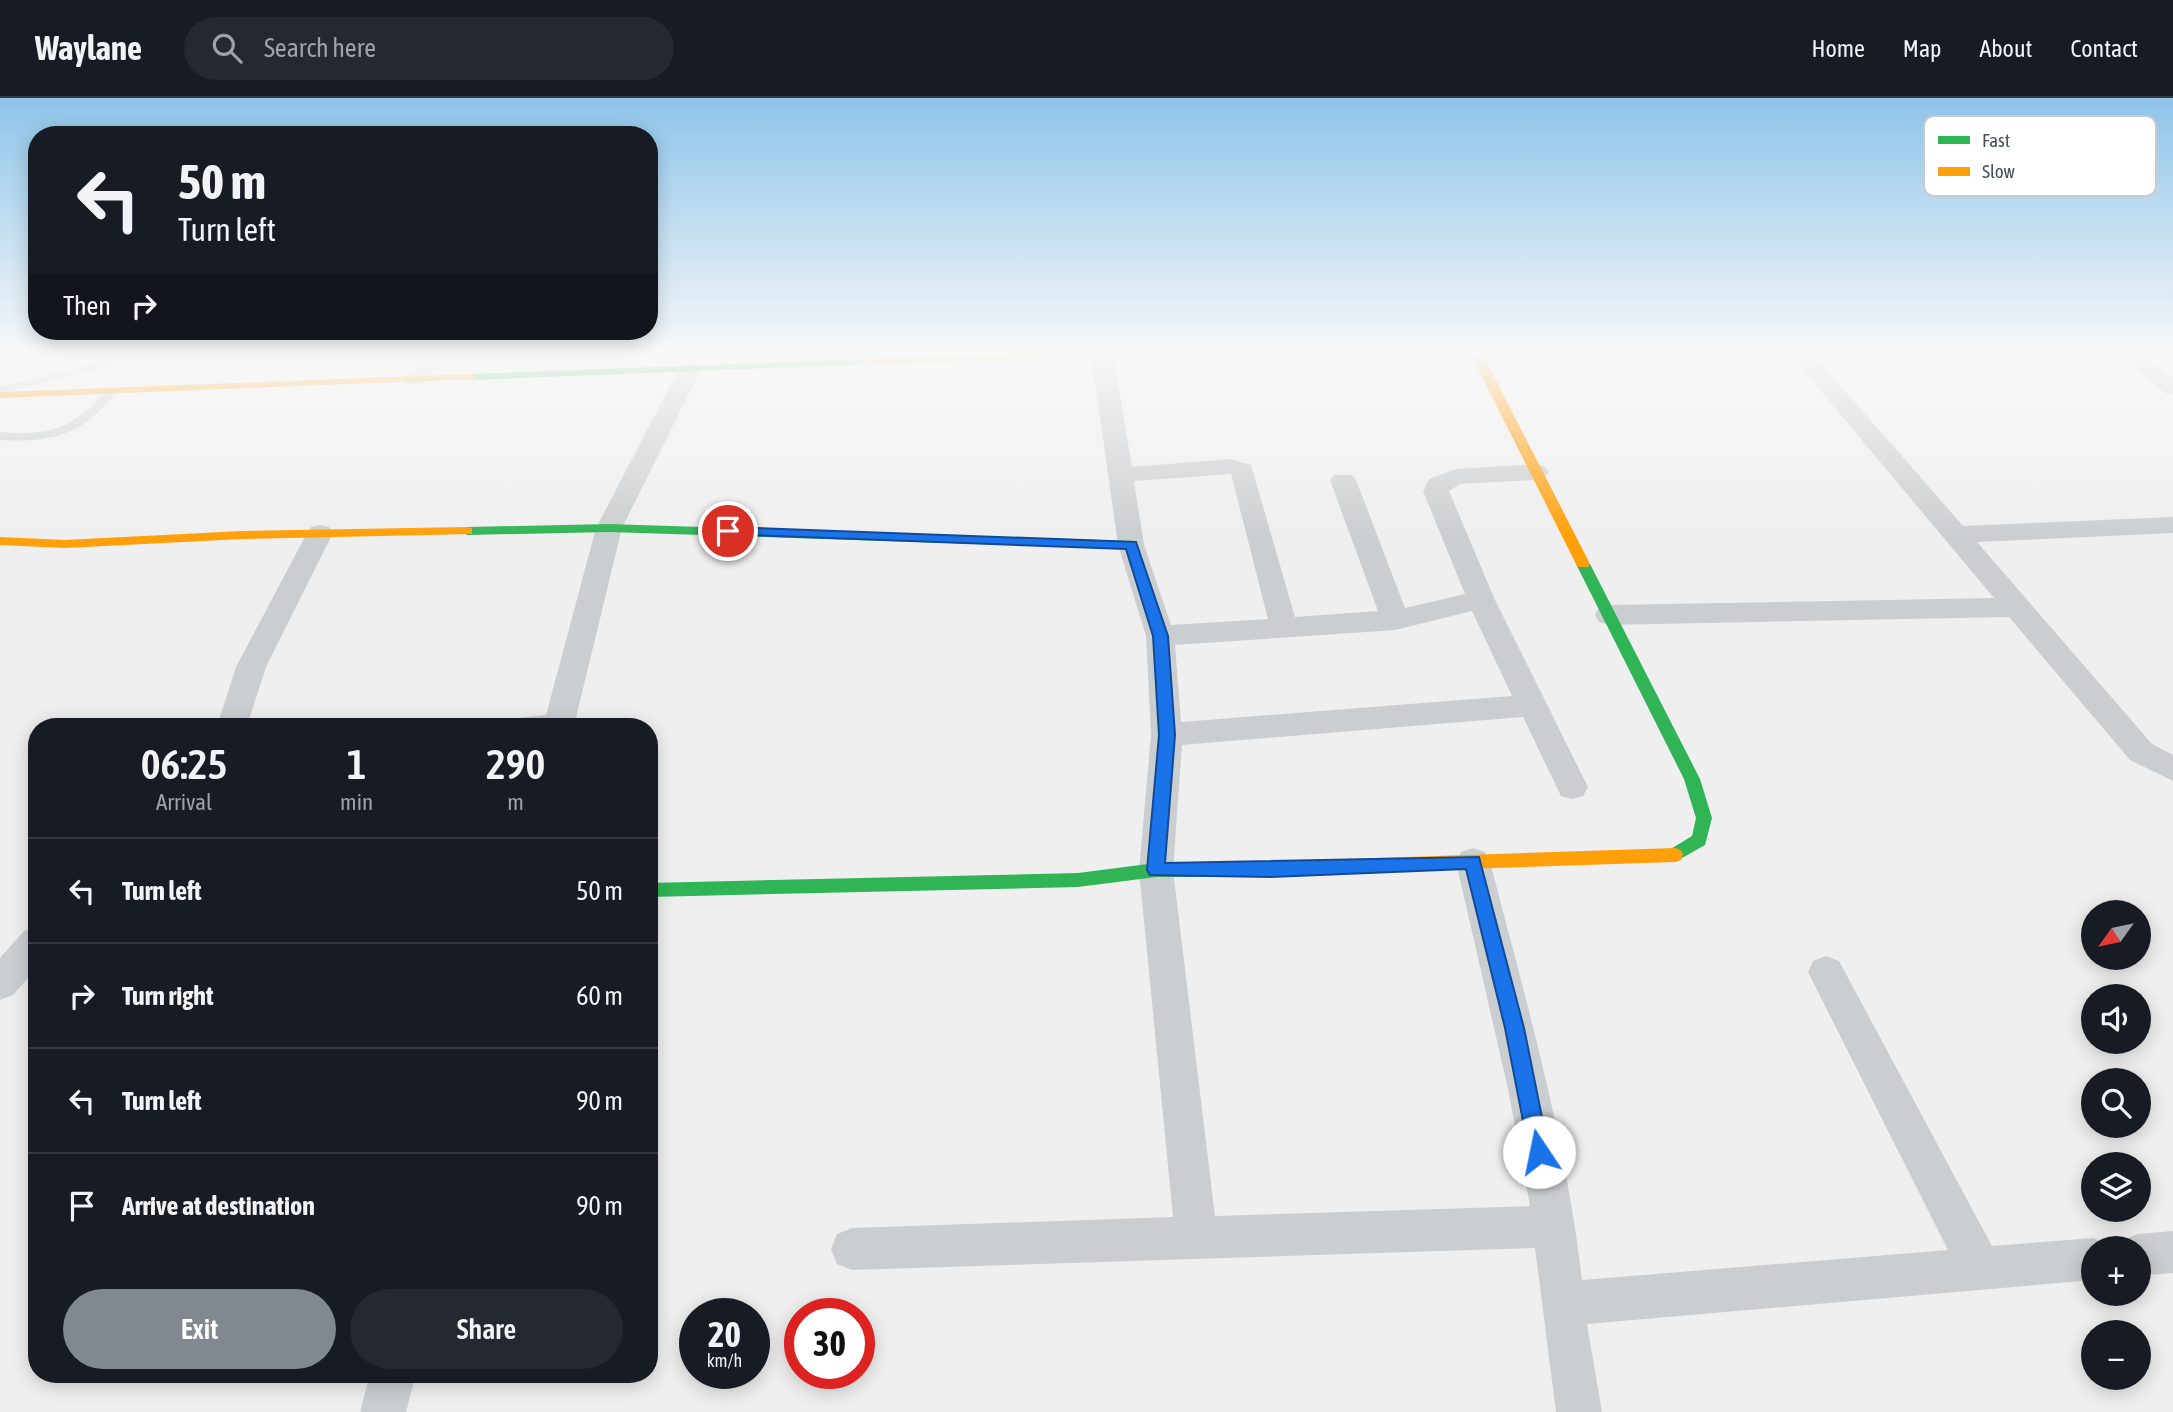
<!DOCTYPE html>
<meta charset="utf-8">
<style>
body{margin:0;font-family:"Asap Condensed",sans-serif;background:#242831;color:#f1f3f6;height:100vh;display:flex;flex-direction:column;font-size:26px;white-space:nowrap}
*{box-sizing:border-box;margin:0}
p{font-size:23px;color:#9ea1a6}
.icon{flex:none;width:38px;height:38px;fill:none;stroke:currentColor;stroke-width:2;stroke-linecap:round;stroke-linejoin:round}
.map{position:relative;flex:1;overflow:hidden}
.drawer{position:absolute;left:28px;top:620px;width:630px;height:665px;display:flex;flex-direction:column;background:#171b24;border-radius:28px;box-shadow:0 4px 18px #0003}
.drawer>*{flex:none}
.banner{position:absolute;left:28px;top:28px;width:630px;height:214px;border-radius:28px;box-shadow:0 4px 18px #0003;background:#171b24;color:#f1f3f6;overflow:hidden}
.needle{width:46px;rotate:237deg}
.controls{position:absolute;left:2081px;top:802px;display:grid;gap:14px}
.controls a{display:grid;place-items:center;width:70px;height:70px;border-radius:50%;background:#171b24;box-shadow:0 4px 18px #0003;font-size:35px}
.speed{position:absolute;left:679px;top:1200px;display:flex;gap:14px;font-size:35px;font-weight:700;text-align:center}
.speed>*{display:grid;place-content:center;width:91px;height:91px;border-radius:50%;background:#171b24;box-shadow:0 4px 18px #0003;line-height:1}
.speed small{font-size:18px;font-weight:400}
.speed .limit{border:10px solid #d22;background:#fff;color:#111}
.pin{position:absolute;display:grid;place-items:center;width:60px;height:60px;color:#fff;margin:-30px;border:4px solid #fff;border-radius:50%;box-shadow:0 2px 7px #0007}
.me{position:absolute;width:77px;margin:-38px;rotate:349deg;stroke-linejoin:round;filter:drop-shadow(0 0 5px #0008)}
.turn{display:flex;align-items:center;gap:24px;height:147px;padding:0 35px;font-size:32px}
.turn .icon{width:91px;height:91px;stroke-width:2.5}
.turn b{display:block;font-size:49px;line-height:60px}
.then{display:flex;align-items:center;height:66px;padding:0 35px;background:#0003;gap:14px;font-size:26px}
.eta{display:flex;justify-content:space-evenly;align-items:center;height:119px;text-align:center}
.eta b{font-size:42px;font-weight:600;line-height:49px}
.action{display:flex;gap:14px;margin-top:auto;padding:14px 35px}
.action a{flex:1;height:80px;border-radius:42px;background:#82888f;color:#fff;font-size:28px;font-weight:600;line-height:80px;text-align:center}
.action a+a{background:#242831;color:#f1f3f6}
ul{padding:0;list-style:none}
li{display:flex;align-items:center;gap:21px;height:105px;padding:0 35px;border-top:2px solid #363941}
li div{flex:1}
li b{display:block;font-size:26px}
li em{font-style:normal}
header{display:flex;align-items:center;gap:42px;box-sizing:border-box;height:98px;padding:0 35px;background:#171b24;border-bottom:2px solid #363941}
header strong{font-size:33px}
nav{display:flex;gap:38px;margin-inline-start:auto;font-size:24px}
.search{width:490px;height:63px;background:#242831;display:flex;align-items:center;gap:18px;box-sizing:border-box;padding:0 24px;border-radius:38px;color:#9ea1a6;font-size:26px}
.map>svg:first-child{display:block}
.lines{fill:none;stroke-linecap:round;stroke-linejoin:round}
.lane{fill:#cbced0;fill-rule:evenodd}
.street{fill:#cbced0;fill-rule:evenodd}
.fast{fill:#30b455;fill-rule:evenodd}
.slow{fill:#ff9f0a;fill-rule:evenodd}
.route{fill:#1a73e8;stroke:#114b97;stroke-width:2}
.key{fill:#fff;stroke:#c8cace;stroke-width:2}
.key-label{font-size:19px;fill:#46505c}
</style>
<header>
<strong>Waylane</strong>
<div class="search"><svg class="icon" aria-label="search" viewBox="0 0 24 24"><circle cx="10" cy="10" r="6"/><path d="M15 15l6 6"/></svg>Search here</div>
<nav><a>Home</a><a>Map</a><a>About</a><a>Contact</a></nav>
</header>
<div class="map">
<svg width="2173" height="1314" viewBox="0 0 2173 1314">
<rect width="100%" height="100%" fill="#f0efef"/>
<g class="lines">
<path class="lane" d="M144 255H168L0 295V289L102 263Z
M112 289 118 292C85 336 54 345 0 342V334C51 338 75 330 108 290Z"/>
<path class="street" d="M428 255H452L421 286H405L402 281Z
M1091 255H1113L1132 369 1230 361 1251 367 1295 519 1378 513 1330 382 1334 377H1352L1356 382 1405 510 1465 496 1423 393 1429 381 1456 371 1536 366 1545 369 1549 374 1545 379 1536 382 1460 386 1449 393 1495 502 1588 689 1583 698 1572 701 1561 698 1523 619 1182 647 1173 772 1215 1118 1530 1108 1508 991 1456 764 1461 754 1473 750 1485 754 1490 764C1526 902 1566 1041 1582 1182L1948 1152 1808 874 1813 863 1826 858 1839 863 1992 1148 2093 1140 2108 1146 2110 1150H2093V1182L1587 1226 1602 1314H1556L1535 1150 852 1172 837 1166 831 1151 837 1136 852 1130 1173 1119 1139 772 1151 637 1146 538 1118 447ZM1231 376 1268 521 1171 527 1144 447 1134 383ZM1472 513 1512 598 1181 624 1175 547 1395 532Z
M1789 255H1812L1963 428 2173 419V435L1977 444 2152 646 2173 657V683L2130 662 2009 519 1609 527 1599 524 1595 517 1599 510 1609 507 1994 500Z
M2117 255H2142L2173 279V297L2165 295Z
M691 262 702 269 622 430 574 628H512L516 620 546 617 596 430 680 269Z
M320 427 329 429 333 435 266 569 247 628H217L236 569 307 435 311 429Z
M37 829V870L13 897 0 902V860L24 833Z
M2173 1133V1175L2138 1178V1150H2120L2123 1142 2138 1136Z
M370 1276H416L406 1314H360Z"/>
<path class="fast" d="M866 261 870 262V266L471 282 465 279 471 276Z
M609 426 1131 443 1138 447 1131 451 609 434 467 437 460 433 467 429Z
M1583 462 1590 466 1700 681 1712 720 1705 747 1675 764 1669 762 1667 757 1669 752 1692 738 1696 720 1684 681 1576 466Z
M1156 765H1224L1230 767 1233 772 1230 777 1224 779H1156L1078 789 649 799V785L1078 775Z"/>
<path class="slow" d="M1010 255H1098L1092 258 866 267 860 264 866 261Z
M1470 255H1482L1590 466 1588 469H1578L1576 466Z
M471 276 477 279 475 281 0 300V294Z
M467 429 472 430V436L242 441 65 450 0 447V439L65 442 242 433Z
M1675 750 1681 752 1683 757 1681 762 1675 764 1224 779 1218 777 1215 772 1218 767 1224 765Z"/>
</g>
<linearGradient id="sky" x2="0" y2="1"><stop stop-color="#8dc4ea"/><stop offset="0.58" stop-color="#f8f8f8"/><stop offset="1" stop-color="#f8f8f8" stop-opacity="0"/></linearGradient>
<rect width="2173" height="439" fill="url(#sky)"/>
<path class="route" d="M728 429 1136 444 1168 538 1175 637 1165 765 1479 759 1524 930 1549 1054 1546 1061 1539 1064 1532 1061 1529 1054 1505 930 1466 771 1271 779 1150 777 1147 772 1159 637 1153 538 1126 451 723 436V430Z"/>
<rect x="1924" y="18" width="232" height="80" rx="10" class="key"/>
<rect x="1938" y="38" width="32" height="8" fill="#30b455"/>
<rect x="1938" y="69" width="32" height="9" fill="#ff9f0a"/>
<g class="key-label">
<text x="1982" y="49">Fast</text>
<text x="1982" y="80">Slow</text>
</g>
</svg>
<div class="controls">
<a><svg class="needle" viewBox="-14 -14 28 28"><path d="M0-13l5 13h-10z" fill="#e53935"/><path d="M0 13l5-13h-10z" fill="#9ea1a6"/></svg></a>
<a><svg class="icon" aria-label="sound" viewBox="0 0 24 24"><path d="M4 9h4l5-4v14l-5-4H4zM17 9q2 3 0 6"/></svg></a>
<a><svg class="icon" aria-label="search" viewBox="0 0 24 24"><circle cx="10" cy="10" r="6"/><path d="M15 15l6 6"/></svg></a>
<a><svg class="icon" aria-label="layers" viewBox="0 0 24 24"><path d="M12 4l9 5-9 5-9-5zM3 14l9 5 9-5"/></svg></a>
<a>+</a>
<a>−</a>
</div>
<div class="speed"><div>20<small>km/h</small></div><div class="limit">30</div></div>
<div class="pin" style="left:728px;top:433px;background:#d93025"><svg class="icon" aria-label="arrive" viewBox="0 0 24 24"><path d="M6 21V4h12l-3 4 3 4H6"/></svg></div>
<svg class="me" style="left:1539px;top:1054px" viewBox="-20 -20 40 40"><circle r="19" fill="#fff"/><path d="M0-13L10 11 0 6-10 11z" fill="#1a73e8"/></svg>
<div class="banner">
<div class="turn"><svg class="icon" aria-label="left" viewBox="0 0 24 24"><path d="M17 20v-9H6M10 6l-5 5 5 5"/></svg><div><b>50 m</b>Turn left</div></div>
<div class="then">Then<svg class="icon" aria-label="right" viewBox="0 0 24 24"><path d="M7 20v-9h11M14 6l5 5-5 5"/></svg></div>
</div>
<section class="drawer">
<div class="eta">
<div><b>06:25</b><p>Arrival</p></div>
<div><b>1</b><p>min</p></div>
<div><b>290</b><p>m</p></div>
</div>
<ul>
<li><svg class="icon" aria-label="left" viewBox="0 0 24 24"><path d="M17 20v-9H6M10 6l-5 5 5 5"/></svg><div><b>Turn left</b></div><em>50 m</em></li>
<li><svg class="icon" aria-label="right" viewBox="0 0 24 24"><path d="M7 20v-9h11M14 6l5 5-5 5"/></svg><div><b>Turn right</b></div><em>60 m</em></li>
<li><svg class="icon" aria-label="left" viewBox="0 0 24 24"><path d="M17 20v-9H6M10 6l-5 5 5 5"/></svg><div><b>Turn left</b></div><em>90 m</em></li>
<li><svg class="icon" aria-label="arrive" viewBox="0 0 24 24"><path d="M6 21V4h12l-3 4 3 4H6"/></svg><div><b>Arrive at destination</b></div><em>90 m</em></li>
</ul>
<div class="action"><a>Exit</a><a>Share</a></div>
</section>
</div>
